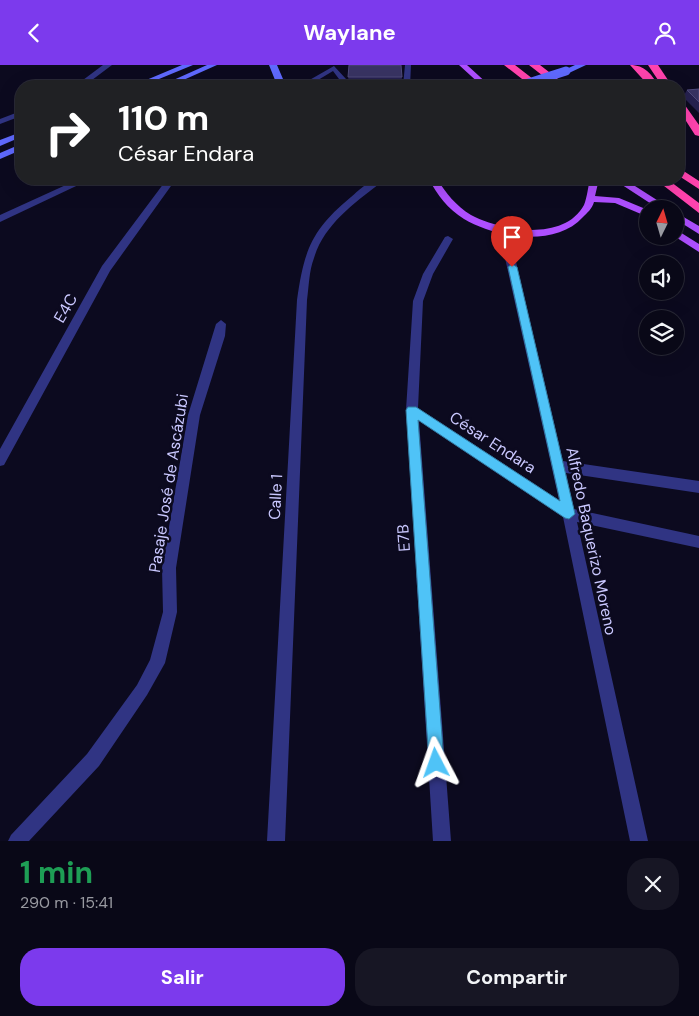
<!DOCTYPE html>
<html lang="es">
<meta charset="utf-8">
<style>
body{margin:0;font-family:"DM Sans",sans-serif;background:#171624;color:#f1f3f6;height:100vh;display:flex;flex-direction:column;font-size:19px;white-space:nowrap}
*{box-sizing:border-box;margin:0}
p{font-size:16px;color:#999aa1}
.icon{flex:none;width:28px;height:28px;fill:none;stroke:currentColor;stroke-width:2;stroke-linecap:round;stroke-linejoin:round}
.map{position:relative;height:776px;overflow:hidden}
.details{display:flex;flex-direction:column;background:#090817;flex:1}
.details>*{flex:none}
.banner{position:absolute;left:15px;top:15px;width:670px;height:105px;border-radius:20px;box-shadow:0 5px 20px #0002,0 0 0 1px #292936;background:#202124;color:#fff;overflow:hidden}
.needle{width:32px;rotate:5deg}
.tools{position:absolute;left:639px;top:135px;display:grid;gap:10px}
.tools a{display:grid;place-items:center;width:45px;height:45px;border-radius:50%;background:#090817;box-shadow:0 5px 20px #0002,0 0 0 1px #292936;font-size:25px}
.pin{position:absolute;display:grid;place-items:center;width:42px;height:42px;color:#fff;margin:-51px -21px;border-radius:50% 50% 50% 0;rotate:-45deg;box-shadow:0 0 5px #0007}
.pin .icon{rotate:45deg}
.me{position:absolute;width:55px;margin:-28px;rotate:356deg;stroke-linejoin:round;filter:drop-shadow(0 0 4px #0008)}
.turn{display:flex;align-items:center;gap:18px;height:105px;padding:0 20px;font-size:22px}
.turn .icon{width:65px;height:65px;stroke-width:2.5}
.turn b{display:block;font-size:35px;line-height:42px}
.round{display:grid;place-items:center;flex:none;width:52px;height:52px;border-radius:20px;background:#171624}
.summary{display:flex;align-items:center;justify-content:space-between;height:85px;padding:0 20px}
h1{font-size:30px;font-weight:700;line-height:38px;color:#1e9e55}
.primary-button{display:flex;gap:10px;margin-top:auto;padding:10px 20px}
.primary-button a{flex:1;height:58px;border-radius:20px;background:#7c3aed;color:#fff;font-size:20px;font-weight:700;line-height:58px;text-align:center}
.primary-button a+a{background:#171624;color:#f1f3f6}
header{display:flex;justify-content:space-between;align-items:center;height:65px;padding:0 20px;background:#7c3aed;color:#fff;font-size:22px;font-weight:700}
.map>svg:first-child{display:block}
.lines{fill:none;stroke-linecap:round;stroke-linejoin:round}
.lane{fill:#303483;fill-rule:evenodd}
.street{fill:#303483;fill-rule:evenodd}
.secondary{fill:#5f69ff;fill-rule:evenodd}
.primary{fill:#ae4fff;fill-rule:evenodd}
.highway{fill:#ff43ae;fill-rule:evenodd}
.secondary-bridge{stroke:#5f69ff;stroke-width:9}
.wall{fill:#26214f}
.building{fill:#383362;stroke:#4f4a7b}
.route{fill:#4fc3f7;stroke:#337fa1}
.labels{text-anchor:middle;stroke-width:5;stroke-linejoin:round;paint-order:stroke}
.street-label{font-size:16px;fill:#cac8ff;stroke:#0c0a1f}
</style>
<header><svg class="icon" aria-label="back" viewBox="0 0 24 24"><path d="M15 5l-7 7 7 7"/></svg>Waylane<svg class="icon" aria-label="person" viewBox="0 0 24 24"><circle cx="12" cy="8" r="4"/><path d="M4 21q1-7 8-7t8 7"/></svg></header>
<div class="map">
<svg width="699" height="776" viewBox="0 0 699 776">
<rect width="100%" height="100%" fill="#0c0a1f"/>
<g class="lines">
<path class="lane" d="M405 0H411L410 21H403Z
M334 1 346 14 345 21H339V14L333 6 308 21H299Z"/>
<path class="street" d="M103 0H112L84 21H75Z
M21 46V51L0 59V54Z
M79 114H91L0 157V150Z
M167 114H176L110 206 4 400 0 401V384L102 201Z
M376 114 381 117 379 119C353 139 324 160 314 193 309 206 309 221 307 235L285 776H267L297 235C304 186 311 165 351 132 358 126 367 117 376 114Z
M448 171 453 174 433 209 423 236 418 343 559 435 503 184 508 181 513 184 563 396 699 416V428L566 408 574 444 699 471V483L577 457 648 776H630L563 452 419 356 451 776H433L406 345 413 236 423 209 445 172Z
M221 255 226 259 225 271 200 350 176 503 177 547 165 598 147 630 99 701 29 776H8L11 770 87 689 137 620 150 595 163 547 162 503 188 350 216 259Z"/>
<path class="secondary" d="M182 0H193L142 21H132Z
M207 0H217L170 21H160Z
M269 0H277L283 14 289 21H281L275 15Z
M575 0H586L569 8 562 6Z
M21 67V72L0 81V75Z
M21 79V85L0 94V88Z"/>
<path class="primary" d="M459 0H467L490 21H482Z
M429 114H437C446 128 456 141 471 150 501 166 564 177 584 140 587 133 588 122 590 114H599L595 131 619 133 648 145V152L615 138 594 137C592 144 587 148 583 152 555 183 496 173 464 154 448 144 437 130 429 114Z
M613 114H624L671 144H659Z
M675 147 699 161V169L675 154Z
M675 164 699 179V187L674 171Z"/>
<path class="highway" d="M504 0H515L542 21H531Z
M529 0H540L567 21H556Z
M630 0C645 0 651 9 659 21H649Z
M648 0H658L672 21H662Z
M679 35 682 36 699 60V71L695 70 679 45Z
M679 103 699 116V124L679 111Z
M655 114H667L699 138V148Z"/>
<path class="secondary-bridge" d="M519 21 566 6"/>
</g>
<path class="wall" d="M349 0 402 12 401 21H348Z
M699 24V48L683 32 687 25Z"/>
<path class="building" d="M349 0H401L402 12H348Z
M699 24V37L687 25Z"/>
<path class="route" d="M512 199 517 202 575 449 569 454 565 453 418 355 444 698 442 703 436 705 431 703 429 698 406 345 408 342H416L560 436 508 202Z"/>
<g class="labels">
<g class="street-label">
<text transform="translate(65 243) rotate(-60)" y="6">E4C</text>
<text transform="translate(493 377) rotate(33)" y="6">César Endara</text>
<text transform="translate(168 418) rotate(-81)" y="6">Pasaje José de Ascázubi</text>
<text transform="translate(275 432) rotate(-87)" y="6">Calle 1</text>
<text transform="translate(403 473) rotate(-94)" y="6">E7B</text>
<text transform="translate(592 476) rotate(78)" y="6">Alfredo Baquerizo Moreno</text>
</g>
</g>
</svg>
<div class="tools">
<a><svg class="needle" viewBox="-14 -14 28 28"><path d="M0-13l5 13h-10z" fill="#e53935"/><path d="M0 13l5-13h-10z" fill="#999aa1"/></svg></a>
<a><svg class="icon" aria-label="sound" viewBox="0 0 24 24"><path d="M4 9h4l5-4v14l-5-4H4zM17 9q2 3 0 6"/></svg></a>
<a><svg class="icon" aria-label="layers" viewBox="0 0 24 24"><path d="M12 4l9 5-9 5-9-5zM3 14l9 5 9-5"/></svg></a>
</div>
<div class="pin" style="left:512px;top:202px;background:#d93025"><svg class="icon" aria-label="arrive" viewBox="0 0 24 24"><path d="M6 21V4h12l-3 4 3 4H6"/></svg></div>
<svg class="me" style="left:436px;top:698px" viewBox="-20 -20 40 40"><path d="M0-17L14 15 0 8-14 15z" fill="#4fc3f7" stroke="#fff" stroke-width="4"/></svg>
<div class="banner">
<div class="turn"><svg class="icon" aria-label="right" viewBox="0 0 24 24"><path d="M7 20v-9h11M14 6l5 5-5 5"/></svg><div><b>110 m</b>César Endara</div></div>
</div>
</div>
<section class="details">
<div class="summary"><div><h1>1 min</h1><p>290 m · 15:41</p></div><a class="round"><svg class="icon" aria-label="close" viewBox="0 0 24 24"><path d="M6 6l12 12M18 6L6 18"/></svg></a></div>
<div class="primary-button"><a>Salir</a><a>Compartir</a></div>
</section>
